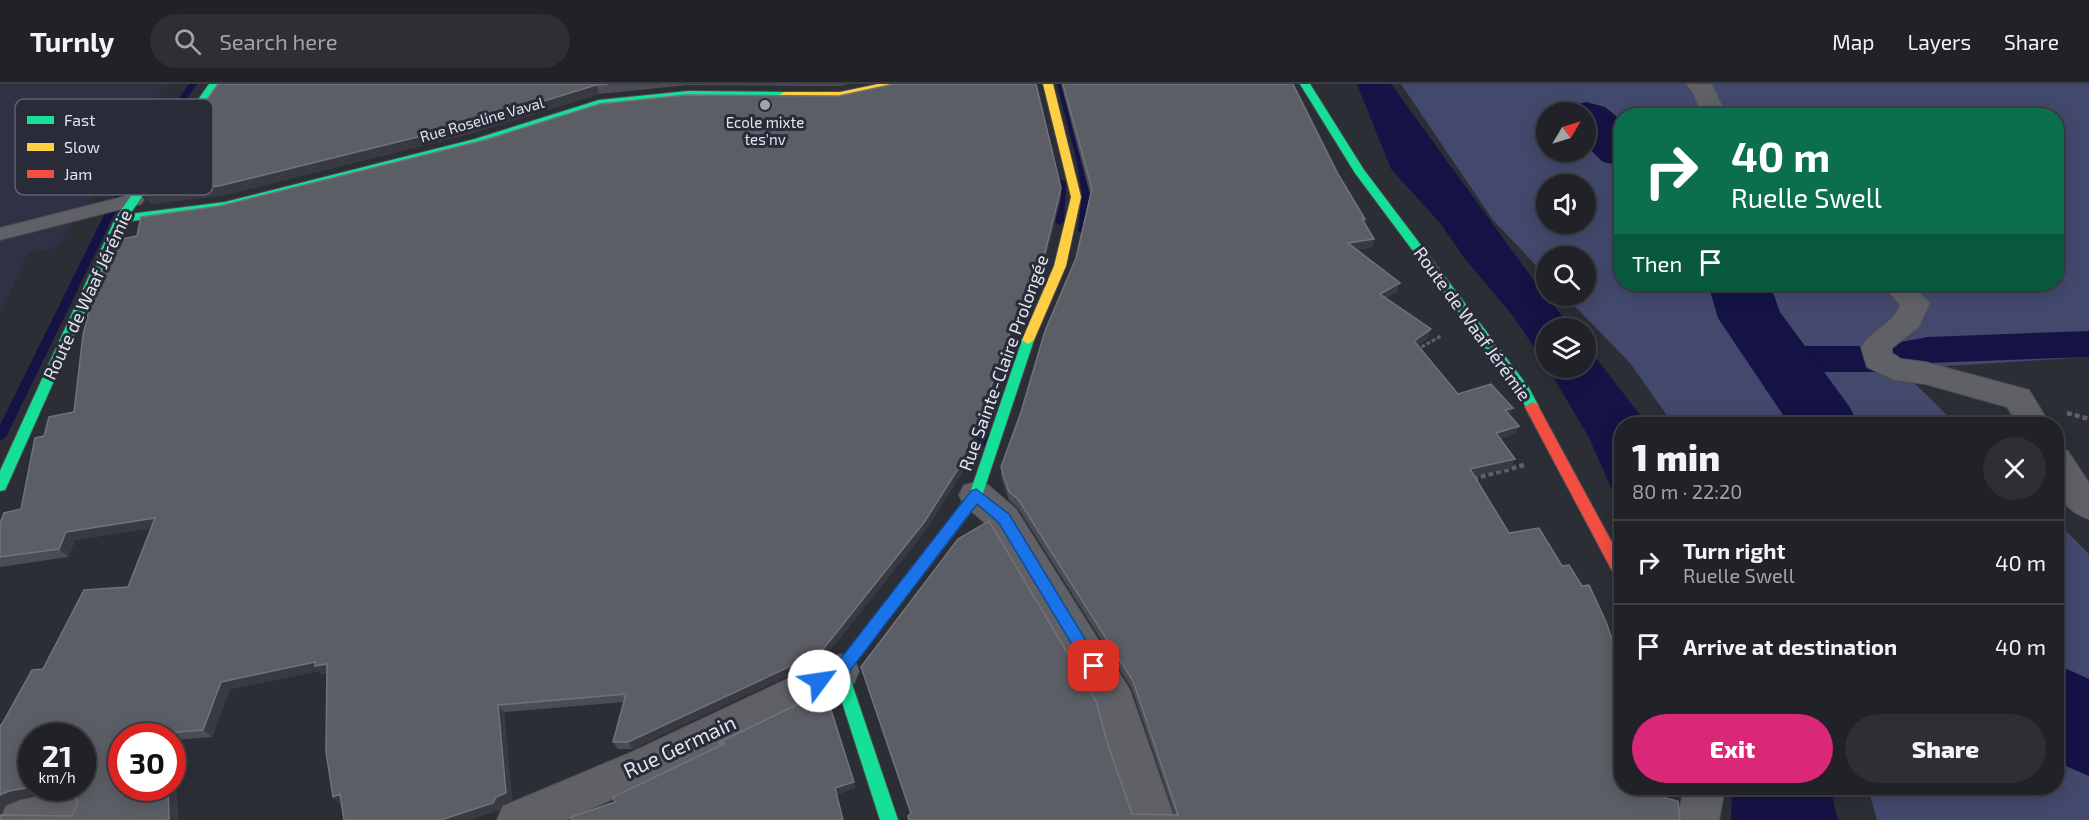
<!DOCTYPE html>
<meta charset="utf-8">
<style>
body{margin:0;font-family:"Exo 2",sans-serif;background:#2d2f34;color:#f1f3f6;height:100vh;display:flex;flex-direction:column;font-size:22px;white-space:nowrap}
*{box-sizing:border-box;margin:0}
p{font-size:20px;color:#a2a4a8}
.icon{flex:none;width:33px;height:33px;fill:none;stroke:currentColor;stroke-width:2;stroke-linecap:round;stroke-linejoin:round}
.map{position:relative;flex:1;overflow:hidden}
.side{position:absolute;left:1614px;top:333px;width:450px;height:378px;display:flex;flex-direction:column;background:#212228;border-radius:24px;box-shadow:0 3px 15px #0003,0 0 0 2px #3e3f45}
.side>*{flex:none}
.top-card{position:absolute;left:1614px;top:24px;width:450px;height:183px;border-radius:24px;box-shadow:0 3px 15px #0003,0 0 0 2px #3e3f45;background:#0b6e4f;color:#fff;overflow:hidden}
.needle{width:39px;rotate:52deg}
.tools{position:absolute;left:1536px;top:18px;display:grid;gap:12px}
.tools a{display:grid;place-items:center;width:60px;height:60px;border-radius:50%;background:#212228;box-shadow:0 3px 15px #0003,0 0 0 2px #3e3f45;font-size:30px}
.speed{position:absolute;left:18px;top:639px;display:flex;gap:12px;font-size:30px;font-weight:700;text-align:center}
.speed>*{display:grid;place-content:center;width:78px;height:78px;border-radius:50%;background:#212228;box-shadow:0 3px 15px #0003,0 0 0 2px #3e3f45;line-height:1}
.speed small{font-size:15px;font-weight:400}
.speed .limit{border:9px solid #d22;background:#fff;color:#111}
.pin{position:absolute;display:grid;place-items:center;width:51px;height:51px;color:#fff;margin:-26px;border-radius:12px;box-shadow:0 3px 9px #0006}
.me{position:absolute;width:66px;margin:-33px;rotate:59deg;stroke-linejoin:round;filter:drop-shadow(0 0 4px #0008)}
.turn{display:flex;align-items:center;gap:21px;height:126px;padding:0 18px;font-size:27px}
.turn .icon{width:78px;height:78px;stroke-width:2.5}
.turn b{display:block;font-size:42px;line-height:51px}
.then{display:flex;align-items:center;height:57px;padding:0 18px;background:#0003;gap:12px;font-size:22px}
.round{display:grid;place-items:center;flex:none;width:63px;height:63px;border-radius:32px;background:#2d2f34}
.head{display:flex;align-items:center;justify-content:space-between;height:102px;padding:0 18px}
h1{font-size:36px;font-weight:800;line-height:45px}
.primary-button{display:flex;gap:12px;margin-top:auto;padding:12px 18px}
.primary-button a{flex:1;height:69px;border-radius:36px;background:#db2777;color:#fff;font-size:24px;font-weight:800;line-height:69px;text-align:center}
.primary-button a+a{background:#2d2f34;color:#f1f3f6}
ul{padding:0;list-style:none}
li{display:flex;align-items:center;gap:18px;height:84px;padding:0 18px;border-top:2px solid #3e3f45}
li div{flex:1}
li b{display:block;font-size:22px}
li em{font-style:normal}
header{display:flex;align-items:center;gap:36px;box-sizing:border-box;height:84px;padding:0 30px;background:#212228;border-bottom:2px solid #3e3f45}
header strong{font-size:28px}
nav{display:flex;gap:33px;margin-inline-start:auto;font-size:21px}
.search{width:420px;height:54px;background:#2d2f34;display:flex;align-items:center;gap:15px;box-sizing:border-box;padding:0 21px;border-radius:33px;color:#a2a4a8;font-size:22px}
.map>svg:first-child{display:block}
.built{fill:#2f3245}
.green{fill:#43496c;fill-rule:evenodd}
.water{fill:#151345}
.lines{fill:none;stroke-linecap:round;stroke-linejoin:round}
.stream{fill:#151345;fill-rule:evenodd}
.canal{fill:#151345;fill-rule:evenodd}
.river{fill:#151345;fill-rule:evenodd}
.lane-casing{stroke:#4b4c53;stroke-width:2}
.street-casing{stroke:#4b4c53;stroke-width:2}
.fast-casing{stroke:#4b4c53;stroke-width:2}
.slow-casing{stroke:#4b4c53;stroke-width:2}
.jam-casing{stroke:#4b4c53;stroke-width:2}
.path-far1{stroke:#5f6065;stroke-width:3;stroke-dasharray:4 2;stroke-linecap:butt}
.path{stroke:#5f6065;stroke-width:4.5;stroke-dasharray:5 3;stroke-linecap:butt}
.lane{fill:#606167;fill-rule:evenodd}
.street{fill:#606167;fill-rule:evenodd}
.fast{fill:#16e098;fill-rule:evenodd}
.slow{fill:#ffcf43;fill-rule:evenodd}
.jam{fill:#f24e42;fill-rule:evenodd}
.wall{fill:#4c4d54;fill-rule:evenodd}
.shaded-wall{fill:#393a41}
.building{fill:#5c5e65;stroke:#71737a;stroke-width:1.5}
.route{fill:#1a73e8;stroke:#114b97;stroke-width:1.5}
.poi-dot{fill:#a2a4ad;stroke:#292b39;stroke-width:2}
.labels{text-anchor:middle;stroke-width:6;stroke-linejoin:round;paint-order:stroke}
.far-street-label{font-size:15px;fill:#e2e4ed;stroke:#292b39}
.far-poi-label{font-size:15px;fill:#e2e4ed;stroke:#292b39}
.street-label{font-size:18px;fill:#e2e4ed;stroke:#292b39}
.near-street-label{font-size:21px;fill:#e2e4ed;stroke:#292b39}
.key{fill:#292b39;stroke:#60626f;stroke-width:1.5}
.key-label{font-size:16px;fill:#e2e4ed}
</style>
<header>
<strong>Turnly</strong>
<div class="search"><svg class="icon" aria-label="search" viewBox="0 0 24 24"><circle cx="10" cy="10" r="6"/><path d="M15 15l6 6"/></svg>Search here</div>
<nav><a>Map</a><a>Layers</a><a>Share</a></nav>
</header>
<div class="map">
<svg width="2089" height="736" viewBox="0 0 2089 736">
<rect width="100%" height="100%" fill="#2c2e36"/>
<path class="built" d="M0 0H168L152 17 80 130 55 164 28 169 0 231Z"/>
<path class="green" d="M1401 0H2089V273L1900 285 1956 340H1673L1630 279 1565 212H1586V172H1546V192L1493 136ZM1546 28H1586V68H1546ZM1622 32H2056V200H1622ZM1546 100H1586V140H1546Z
M2057 438 2089 470V736H1877L1868 704H2056Z"/>
<path class="water" d="M1357 0H1391L1532 194 1572 244H1546V281L1513 232 1466 176 1440 139 1391 85Z
M1586 261 1647 340H1622L1621 425 1588 352 1548 284H1586Z
M1732 704H1830L1838 736H1731Z"/>
<g class="lines">
<path class="stream" d="M189 0H197L163 50 113 133 6 353 0 357V341L103 133 153 50Z
M1057 0H1065L1084 64 1092 110 1088 147 1083 150 1078 147 1082 110 1076 74Z
M1061 95 1066 98 1064 138 1059 141 1054 138 1056 98Z
M991 349 995 351 997 354 995 357C976 363 980 372 972 388H964L962 385C968 368 970 352 991 349Z"/>
<path class="canal" d="M2089 247V273L1928 279 1878 288H1779L1766 285 1760 275 1766 265 1779 262H1878L1928 253Z"/>
<path class="river" d="M1586 18 1605 23 1622 37V82L1603 78 1586 62V28H1563L1567 23Z
M1708 200H1770L1780 228 1849 322 1859 340H1789L1718 234Z
M2056 580 2089 595V692L2056 678Z"/>
<g class="lane-casing">
<path id="lane" d="M134 110 141 112 144 116 141 120 0 156V144Z"/>
</g>
<g class="street-casing">
<path id="street" d="M1686 0H1712L1727 32H1702L1693 9Z
M1881 200H1912L1930 219 1919 243 1892 264V269L1901 275 1925 278 2029 306 2050 340H2018L2007 323 1925 300 1894 296 1867 283 1861 263C1871 246 1893 240 1900 221Z
M2056 363 2068 367 2089 399V435C2052 423 2056 395 2056 363Z
M976 398 988 401 1016 425 1130 606 1175 736H1133L1108 664 1098 624 992 445 964 421 959 411 964 401Z
M840 570 854 575 859 587 854 599 660 694 566 736H497L503 722 632 668Z
M1684 704H1725L1719 736H1677Z
M66 707 81 713 87 727 83 736H0L6 722 21 716Z"/>
</g>
<g class="fast-casing">
<path id="fast" d="M209 0H219L130 130 225 118 475 55 599 16 688 7 784 8 789 11 784 14 688 13 600 22 483 59 225 124 125 138 7 402 5 406 0 407V387L115 135Z
M1300 0H1310L1364 86 1529 304 1539 323 1537 326H1527L1519 309 1355 89Z
M1028 252 1034 256 981 415 848 588 898 736H880L832 587 970 409 1022 256Z"/>
</g>
<g class="slow-casing">
<path id="slow" d="M878 0H897L892 3 840 14H784L779 11 784 8H840Z
M1043 0H1053L1081 113 1066 182 1034 256 1028 260 1022 256 1054 182 1071 113Z"/>
</g>
<g class="jam-casing">
<path id="jam" d="M1532 318 1537 320 1622 477V498L1617 496 1525 323Z"/>
</g>
<path class="path-far1" d="M1416 266 1441 252"/>
<path class="path" d="M2067 329 2089 335
M1473 395 1524 381"/>
<use href="#lane" class="lane"/>
<use href="#street" class="street"/>
<use href="#fast" class="fast"/>
<use href="#slow" class="slow"/>
<use href="#jam" class="jam"/>
</g>
<path class="wall" d="M218 0H848L840 2 688 1 599 10 469 50 225 111 151 120 144 111 168 80Z
M1061 0H1293L1338 90 1365 135 1364 139 1374 155 1372 163 1357 166 1397 208 1386 214 1428 254 1417 262 1458 310 1513 324 1509 331 1519 342 1515 350 1501 355 1511 384 1474 392 1622 704 1665 714 1680 736 910 729 861 583 1107 658 1132 730 1175 731 1132 605 1018 424 1009 416 1001 392V383L1076 174 1090 110Z
M839 12 1061 104V113L1044 181 1011 254 968 379 926 446 823 575 632 665H618L613 658 624 618 504 628 512 716 502 720 499 726 468 736H344L341 720 333 713 327 589 322 590 319 587 230 605 212 653 175 656 178 736H0L2 640 43 585 128 503 151 444 75 456 68 473 0 483V439L21 425 44 352 74 328 137 152 220 122ZM82 652V704H32ZM122 652H172V704ZM66 705 73 708 78 719 72 732 1 731 5 720 21 714Z"/>
<path class="shaded-wall" d="M596 1 599 10 469 50 225 111 151 120 144 111Z
M1061 104V113L1044 181 1011 254 968 379 926 446 823 575 632 665 628 658Z
M1374 155 1372 163 1346 167 1348 159Z
M1400 199 1397 208 1377 219 1380 210Z
M1431 245 1428 254 1411 266 1414 257Z
M1513 324 1509 332 1505 326Z
M1519 342 1515 350 1493 358 1496 349Z
M1515 375 1511 384 1466 393 1470 385Z
M155 434 163 442 75 456 68 473 59 465 66 448Z
M315 578 327 580 334 587 322 590 319 587 230 605 212 653 203 646 221 598Z
M498 621 504 628 512 716 502 720 499 726 468 736H441Z
M172 654 175 656 178 736H169L168 704H172Z
M854 698 856 704 837 711 835 704Z
M32 703V704H64L66 705 21 714 5 720 0 734V711L9 707Z
M340 710 348 717 341 720 333 713Z"/>
<path class="building" d="M218 0H608L596 1 466 41 219 102 144 111 161 82 168 80 185 47Z
M894 0H1036L1061 104 1044 173 1011 245 967 371 925 437 821 568 628 658H613L626 610 498 621 506 709 496 713 493 719 441 736H344L340 710 333 713 326 668 327 580 315 582V578L221 598 203 646 166 649V652H122V704H168L169 736H0V731L72 732 78 719 71 704H70H82V652H32V703L9 707 0 711V641L2 640 32 586 43 585 84 506 128 503 155 434 66 448 59 465 0 473V439L4 429 21 425 35 354 44 352 49 333 74 328 83 251 95 203 117 156 137 152 141 133 220 122 485 56 600 20 686 11 839 12Z
M1063 0H1293L1338 90 1365 135H1362L1374 155 1348 159 1400 199 1380 210 1431 245 1414 257 1458 310 1491 300 1513 324 1505 326 1519 342 1496 349 1515 375 1470 385 1509 449 1539 444 1562 482 1569 481 1582 502 1589 501 1607 540 1622 587V704H1664L1665 714 1678 717 1680 736H909L908 732 911 729 861 583 958 455 989 437 1096 617 1107 658 1132 730 1178 731 1133 597 1018 415 1009 408 1001 383 1021 328 1045 247 1076 174 1092 105Z
M825 607 854 698 835 704 843 736H571V733L615 718 613 713 726 659H718Z"/>
<path class="route" d="M976 405 1009 430 1099 578 1102 582 1099 587H1088L999 439 977 420 846 592 819 604 813 602 811 597 813 592 835 582 971 407Z"/>
<circle class="poi-dot" cx="765" cy="21" r="6"/>
<g class="labels">
<g class="far-street-label">
<text transform="translate(482 36) rotate(-16)" y="5">Rue Roseline Vaval</text>
</g>
<g class="far-poi-label">
<text x="765" y="44">Ecole mixte<tspan x="765" dy="17">tes'nv</tspan></text>
</g>
<g class="street-label">
<text transform="translate(88 211) rotate(-65)" y="6">Route de Waaf Jérémie</text>
<text transform="translate(1472 240) rotate(54)" y="6">Route de Waaf Jérémie</text>
<text transform="translate(1004 279) rotate(-70)" y="6">Rue Sainte-Claire Prolongée</text>
</g>
<g class="near-street-label">
<text transform="translate(680 663) rotate(-25)" y="7">Rue Germain</text>
</g>
</g>
<rect x="15" y="15" width="198" height="96" rx="9" class="key"/>
<rect x="27" y="32" width="27" height="8" fill="#16e098"/>
<rect x="27" y="59" width="27" height="8" fill="#ffcf43"/>
<rect x="27" y="86" width="27" height="8" fill="#f24e42"/>
<g class="key-label">
<text x="64" y="42">Fast</text>
<text x="64" y="69">Slow</text>
<text x="64" y="96">Jam</text>
</g>
</svg>
<div class="tools">
<a><svg class="needle" viewBox="-14 -14 28 28"><path d="M0-13l5 13h-10z" fill="#e53935"/><path d="M0 13l5-13h-10z" fill="#a2a4a8"/></svg></a>
<a><svg class="icon" aria-label="sound" viewBox="0 0 24 24"><path d="M4 9h4l5-4v14l-5-4H4zM17 9q2 3 0 6"/></svg></a>
<a><svg class="icon" aria-label="search" viewBox="0 0 24 24"><circle cx="10" cy="10" r="6"/><path d="M15 15l6 6"/></svg></a>
<a><svg class="icon" aria-label="layers" viewBox="0 0 24 24"><path d="M12 4l9 5-9 5-9-5zM3 14l9 5 9-5"/></svg></a>
</div>
<div class="speed"><div>21<small>km/h</small></div><div class="limit">30</div></div>
<div class="pin" style="left:1094px;top:582px;background:#d93025"><svg class="icon" aria-label="arrive" viewBox="0 0 24 24"><path d="M6 21V4h12l-3 4 3 4H6"/></svg></div>
<svg class="me" style="left:819px;top:597px" viewBox="-20 -20 40 40"><circle r="19" fill="#fff"/><path d="M0-13L10 11 0 6-10 11z" fill="#1a73e8"/></svg>
<div class="top-card">
<div class="turn"><svg class="icon" aria-label="right" viewBox="0 0 24 24"><path d="M7 20v-9h11M14 6l5 5-5 5"/></svg><div><b>40 m</b>Ruelle Swell</div></div>
<div class="then">Then<svg class="icon" aria-label="arrive" viewBox="0 0 24 24"><path d="M6 21V4h12l-3 4 3 4H6"/></svg></div>
</div>
<section class="side">
<div class="head"><div><h1>1 min</h1><p>80 m · 22:20</p></div><a class="round"><svg class="icon" aria-label="close" viewBox="0 0 24 24"><path d="M6 6l12 12M18 6L6 18"/></svg></a></div>
<ul>
<li><svg class="icon" aria-label="right" viewBox="0 0 24 24"><path d="M7 20v-9h11M14 6l5 5-5 5"/></svg><div><b>Turn right</b><p>Ruelle Swell</p></div><em>40 m</em></li>
<li><svg class="icon" aria-label="arrive" viewBox="0 0 24 24"><path d="M6 21V4h12l-3 4 3 4H6"/></svg><div><b>Arrive at destination</b></div><em>40 m</em></li>
</ul>
<div class="primary-button"><a>Exit</a><a>Share</a></div>
</section>
</div>
